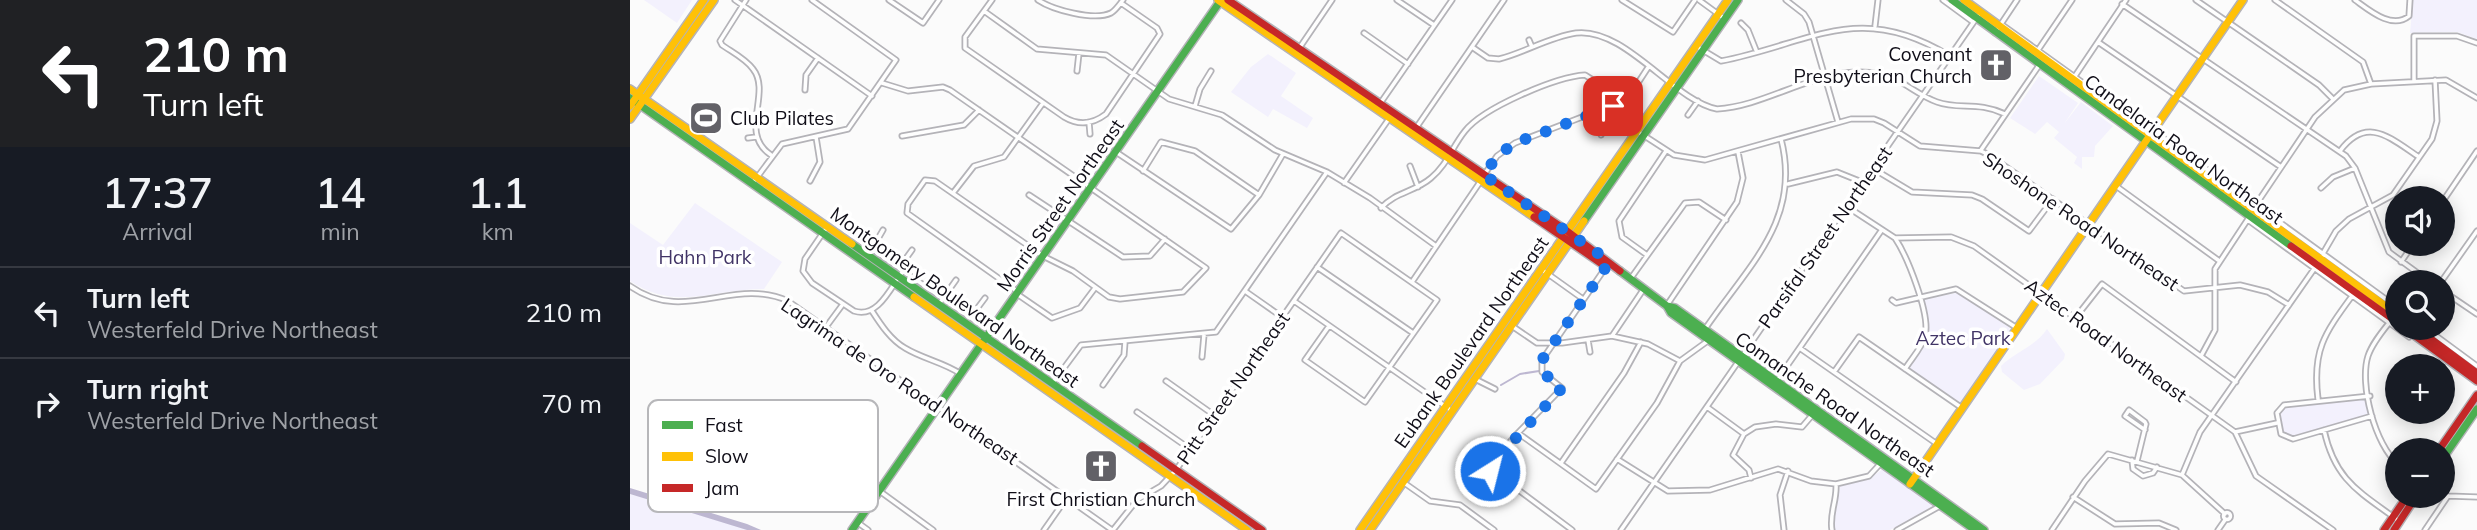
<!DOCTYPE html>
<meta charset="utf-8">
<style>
body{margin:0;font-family:Mulish,sans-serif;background:#20242c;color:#f1f3f6;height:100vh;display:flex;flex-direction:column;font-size:26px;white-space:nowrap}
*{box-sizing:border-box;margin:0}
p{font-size:23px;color:#9ea1a6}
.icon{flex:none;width:38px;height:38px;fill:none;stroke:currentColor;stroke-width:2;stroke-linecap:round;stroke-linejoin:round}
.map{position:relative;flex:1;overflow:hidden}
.panel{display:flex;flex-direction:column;background:#171b24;width:630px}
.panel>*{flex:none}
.top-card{background:#202124;color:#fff;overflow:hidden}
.controls{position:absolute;left:1755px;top:186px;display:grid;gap:14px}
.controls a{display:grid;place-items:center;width:70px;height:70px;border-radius:50%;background:#171b24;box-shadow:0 4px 18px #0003;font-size:35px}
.pin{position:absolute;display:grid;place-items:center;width:60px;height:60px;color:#fff;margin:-30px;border-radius:14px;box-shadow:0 4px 10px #0006}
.me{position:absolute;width:77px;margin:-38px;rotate:36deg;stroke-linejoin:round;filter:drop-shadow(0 0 5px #0008)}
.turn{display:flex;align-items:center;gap:24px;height:147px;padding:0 28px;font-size:32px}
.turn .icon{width:91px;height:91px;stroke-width:2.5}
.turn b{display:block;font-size:49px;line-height:60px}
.eta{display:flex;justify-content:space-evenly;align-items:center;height:119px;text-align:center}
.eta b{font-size:42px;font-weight:600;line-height:49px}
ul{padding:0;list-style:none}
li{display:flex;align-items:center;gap:21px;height:91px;padding:0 28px;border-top:2px solid #363941}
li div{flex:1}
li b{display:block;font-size:26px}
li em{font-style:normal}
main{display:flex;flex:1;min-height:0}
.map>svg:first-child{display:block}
.green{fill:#f3f1fd}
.water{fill:#bdb7d1}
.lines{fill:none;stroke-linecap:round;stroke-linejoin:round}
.stream{stroke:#bdb7d1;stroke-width:2}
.street-casing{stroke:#b4b3b8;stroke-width:7}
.fast-casing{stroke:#b4b3b8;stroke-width:10}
.slow-casing{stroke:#b4b3b8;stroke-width:10}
.jam-casing{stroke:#b4b3b8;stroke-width:10}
.street{stroke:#fefefe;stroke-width:3.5}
.fast{stroke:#4caf50;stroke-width:7}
.slow{stroke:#ffc107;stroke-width:7}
.jam{stroke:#c62828;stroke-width:7}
.route{stroke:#1a73e8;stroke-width:12;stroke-dasharray:0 21.6}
.labels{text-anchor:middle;stroke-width:7;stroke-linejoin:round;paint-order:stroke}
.poi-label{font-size:19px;fill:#100e18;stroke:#fff;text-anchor:end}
.street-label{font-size:19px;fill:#100e18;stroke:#fff}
.park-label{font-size:19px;fill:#413466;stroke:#fff}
.key{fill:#fff;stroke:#b7b7ba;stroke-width:2}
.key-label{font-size:19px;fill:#100e18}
</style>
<main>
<section class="panel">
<div class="top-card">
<div class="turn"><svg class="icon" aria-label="left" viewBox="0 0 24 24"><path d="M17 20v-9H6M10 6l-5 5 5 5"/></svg><div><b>210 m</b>Turn left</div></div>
</div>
<div class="eta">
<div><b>17:37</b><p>Arrival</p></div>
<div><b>14</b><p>min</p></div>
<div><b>1.1</b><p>km</p></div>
</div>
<ul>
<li><svg class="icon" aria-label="left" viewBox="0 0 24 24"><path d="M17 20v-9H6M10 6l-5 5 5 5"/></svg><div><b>Turn left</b><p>Westerfeld Drive Northeast</p></div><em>210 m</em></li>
<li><svg class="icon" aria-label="right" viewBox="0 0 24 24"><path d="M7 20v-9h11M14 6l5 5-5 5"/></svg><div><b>Turn right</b><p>Westerfeld Drive Northeast</p></div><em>70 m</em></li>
</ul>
</section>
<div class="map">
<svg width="1847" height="530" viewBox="0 0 1847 530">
<rect width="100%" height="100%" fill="#fbfbfb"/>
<path class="green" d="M14 0H62L47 23Z
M1783 0H1847V39L1827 32 1780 33Z
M638 54 666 73 651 96 683 118 677 128 643 109 638 117 601 92 621 67Z
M1409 76 1448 103 1434 124 1451 102 1483 126 1465 146 1464 157H1452V169L1444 163 1447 157 1424 138 1429 132 1417 122 1405 134 1380 118Z
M65 203 152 262 134 289C84 289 46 312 0 281V223L33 245Z
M1326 293 1335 295 1379 326 1380 332 1331 404 1279 369C1298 341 1301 336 1293 303L1296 299Z
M1417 329 1435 354 1434 359 1410 384 1394 390 1372 372 1371 366C1385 352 1406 346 1417 329Z
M1735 399 1738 415 1663 436 1653 433 1649 415 1656 406Z
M1253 469 1305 506 1260 530H1205C1202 516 1208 501 1210 486L1240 478Z
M0 494 116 529 117 530H0Z"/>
<path class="water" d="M0 488 117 524 131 530H117L0 494Z"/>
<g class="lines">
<path class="stream" d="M871 385 890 374 909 371"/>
<g class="street-casing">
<path id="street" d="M105 0 242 96
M116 0 90 41 92 45C102 52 116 59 123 69 142 93 108 133 141 155
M259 0 293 23 309 0
M362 0 335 37V48L434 117C449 126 463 124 476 114L530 34 527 28 491 3
M408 0C423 10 464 21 481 13 486 10 489 5 493 0
M767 0 804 25
M992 0 1043 32 1065 0
M1069 0 1095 19
M1156 0 1174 14 1179 22 1208 122
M1313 0 1343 22
M1566 0 1689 85 1703 99
M1645 0 1733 62 1741 84
M1725 0C1739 10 1762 30 1779 16L1780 0
M1492 4 1716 156 1725 168 1759 252 1800 282
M354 11 407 49 476 55 539 99 592 115 645 150 697 172 740 198 806 246
M1111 23 1118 30 1126 50
M1371 24 1516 128
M1245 26 1248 0
M734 33 778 64
M1365 33 1387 0
M899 40 902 47
M1468 42 1651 167
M1066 46 1091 61C1183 43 1228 0 1320 56
M842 47 858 58 869 59C894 53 919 37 946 33 995 27 1044 101 1087 109 1141 106 1194 62 1249 74 1272 78 1286 95 1307 102 1329 110 1348 101 1375 114
M668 50 702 0
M1408 50 1442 0
M447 71 449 53
M1445 76 1496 0
M1784 80V36H1827L1847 43
M252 83 278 91 313 87 320 90 576 268 553 292 490 299 479 297 443 271 413 256 305 181 295 180 278 204 277 213 388 292
M175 90 176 75 188 58
M565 106 570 89 581 71
M747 108 822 0
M963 115 971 135
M1058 115 1068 101
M459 122 460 134
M786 128 874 0
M1007 131 1044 155 1075 160 1221 119H1244L1254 123 1290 146 1351 151 1359 155 1554 291 1610 285 1638 292 1659 305
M1528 134 1768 308
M272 136 334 125 349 110
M118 138 126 137
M1351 150 1410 64
M1710 151C1737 115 1760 138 1789 157
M486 152 601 229 629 195 653 154
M780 166 788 187
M1242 168 1282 192 1342 195 1352 199 1399 231 1423 199
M513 171 531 142 565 151 629 195
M854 175 867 156 885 143 988 103 1004 89 1019 66
M180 181 190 162 186 137
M714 183 763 113
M122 184 152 144 218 129 266 60 182 0
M1158 184 1207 172 1232 182
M1486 186 1588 260
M1691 188 1703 177 1725 168
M323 193 344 166 374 157 413 103
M399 195 493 257 520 256 535 239
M1813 201 1847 151
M1216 206 1265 238 1321 237 1344 246 1605 432 1626 476 1703 530
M751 208C765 192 785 192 801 178 817 165 822 147 835 131 853 108 925 77 955 75L993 99
M1623 209 1685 117 1714 90 1741 84 1816 80 1847 98
M1618 220 1779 337 1786 328
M197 227 175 259 173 271 182 283 224 311C248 319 261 287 273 271
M253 230 242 249 348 323
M1265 238C1277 256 1301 315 1295 336 1292 348 1281 359 1275 369
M1017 255 992 237 989 221 1036 151
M1771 262 1784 243
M687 267 783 333
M269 268 282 250
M911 269 953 299
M1001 278 1055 203 1069 202 1096 220
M782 282 850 182
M1811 282 1847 231
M0 286C55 325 103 276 158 301L482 530
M615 291 652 317
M1813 291 1847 314
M387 294 422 318 450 308 465 288
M1262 300 1266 303 1326 289 1387 328
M664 301 822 411
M309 304 326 280
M1037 305 1107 202 1113 178 1108 152
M242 311C251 325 261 340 275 348 293 359 313 362 331 374
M1446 317 1472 284 1606 382
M340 318 355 298
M1759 323C1751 333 1742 344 1738 356 1729 384 1745 445 1768 464
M882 326 907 343H932L982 336 1018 344 1050 361
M196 327 213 304
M1794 327 1847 366
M1075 329C1118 266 1172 220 1151 139
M982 336 1013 290
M958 340 960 352
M1171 349 1307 444
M1112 356 1350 13
M1571 356 1585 330V269L1620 216
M572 357 574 335
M1204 372 1229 337 1332 408
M845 379 865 389
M536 381 584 415
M422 384 451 345 586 332 697 172
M473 385 494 355 495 342
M1143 386 1251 231
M1740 396 1654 405 1647 413 1651 434 1663 439 1742 416
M1688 399C1682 351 1694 334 1722 296
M1077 407 1114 434
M507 412 560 449
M1694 430C1705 481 1730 492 1769 521
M1605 432 1647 423
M170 433 303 530
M888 433 966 489 1027 403 1050 361 1079 340
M987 459 1038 491 1080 490 1148 469 1181 481 1206 484 1239 476 1251 463
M1502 460 1503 469 1513 476 1523 473 1527 467
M1507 461 1516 424 1515 422 1499 410 1495 416 1515 430
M931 463 994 373 1011 342
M172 464 186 444
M1552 475 1570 432 1684 269 1706 231 1719 219 1763 195 1802 139 1807 121 1805 80
M1121 478 1119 470 1103 455 1114 434 1125 427 1146 424 1172 427 1184 413
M773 482 800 501 830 505 864 530
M212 493 226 472
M1813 493 1818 496 1847 497
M1443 497 1485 524 1529 523 1546 530
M1593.5 516a3.5 3.5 0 1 1 7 0a3.5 3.5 0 1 1-7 0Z
M227 522 238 530
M414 530 438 496
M483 530 507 500 531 486 546 470 711 233 807 300 735 402 675 360 699 326
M942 530 859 468 884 437 932 388 912 372V360L978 264
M991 530 1108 362
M1154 530 1150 495 1158 471
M1202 530C1199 514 1207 501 1206 485
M1267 530 1310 506
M1422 530 1455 481 1478 454 1552 475 1595 514
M1588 530 1595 520
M1795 530 1818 496"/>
</g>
<g class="fast-casing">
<path id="fast" d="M1322 0 1661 246
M0 98 284 297
M954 221 1108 0
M222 244 512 446
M990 271 1037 306 1041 313 1345 530
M1037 306 1045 308 1354 530
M1813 458 1847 409
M222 530 591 0"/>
</g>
<g class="slow-casing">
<path id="slow" d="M588 0 904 217
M1334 0 1768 315
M0 89 222 244
M0 106 74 0
M0 119 84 0
M284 297 617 530
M1280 484 1613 0
M730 530 1098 0
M740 530 954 221"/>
</g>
<g class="jam-casing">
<path id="jam" d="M598 0 937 231 990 271
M904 217 972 264H978
M1661 246 1768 323
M1773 327 1847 381
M1785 327 1847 373
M512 446 632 530
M1809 450 1847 395
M1754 530 1778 495
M1764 530 1787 495"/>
</g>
<use href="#street" class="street"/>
<use href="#fast" class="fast"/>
<use href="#slow" class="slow"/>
<use href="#jam" class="jam"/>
</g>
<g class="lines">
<path class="route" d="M860 471V466L932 388 912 372V360L978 264 975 258 854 175 867 156 885 143 983 106"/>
</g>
<defs>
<g id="church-square" transform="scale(1.75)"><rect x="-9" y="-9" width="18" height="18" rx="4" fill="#626167" stroke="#fff"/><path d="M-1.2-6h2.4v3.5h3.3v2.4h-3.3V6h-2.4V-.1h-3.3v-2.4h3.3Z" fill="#fff"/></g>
<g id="stadium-square" transform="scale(1.75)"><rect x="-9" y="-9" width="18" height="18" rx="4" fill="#626167" stroke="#fff"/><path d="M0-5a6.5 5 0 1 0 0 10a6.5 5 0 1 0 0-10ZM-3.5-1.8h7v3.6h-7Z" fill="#fff"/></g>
</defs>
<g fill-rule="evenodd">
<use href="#church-square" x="1366" y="65"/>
<use href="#stadium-square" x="76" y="118"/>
<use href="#church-square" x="471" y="466"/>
</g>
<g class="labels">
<g class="poi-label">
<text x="1342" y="61">Covenant<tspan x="1342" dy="22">Presbyterian Church</tspan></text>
<text x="100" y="125" text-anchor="start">Club Pilates</text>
<text x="471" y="506" text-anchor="middle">First Christian Church</text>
</g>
<g class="street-label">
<text transform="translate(1554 149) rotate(36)" y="7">Candelaria Road Northeast</text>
<text transform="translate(430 205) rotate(-55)" y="7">Morris Street Northeast</text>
<text transform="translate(1451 221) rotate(34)" y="7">Shoshone Road Northeast</text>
<text transform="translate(1195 237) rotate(-55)" y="7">Parsifal Street Northeast</text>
<text transform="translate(325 297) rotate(35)" y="7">Montgomery Boulevard Northeast</text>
<text transform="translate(1476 340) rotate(36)" y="7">Aztec Road Northeast</text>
<text transform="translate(841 342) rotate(-55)" y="7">Eubank Boulevard Northeast</text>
<text transform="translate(270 381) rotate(34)" y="7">Lagrima de Oro Road Northeast</text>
<text transform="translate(603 388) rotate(-55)" y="7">Pitt Street Northeast</text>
<text transform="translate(1205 404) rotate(35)" y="7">Comanche Road Northeast</text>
</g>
<g class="park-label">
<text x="75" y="264">Hahn Park</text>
<text x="1333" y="345">Aztec Park</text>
</g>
</g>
<rect x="18" y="400" width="230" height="112" rx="10" class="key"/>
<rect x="32" y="421" width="31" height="8" fill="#4caf50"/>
<rect x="32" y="452" width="31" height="9" fill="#ffc107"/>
<rect x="32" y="484" width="31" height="8" fill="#c62828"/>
<g class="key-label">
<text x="75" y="432">Fast</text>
<text x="75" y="463">Slow</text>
<text x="75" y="495">Jam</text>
</g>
</svg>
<div class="controls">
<a><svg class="icon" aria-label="sound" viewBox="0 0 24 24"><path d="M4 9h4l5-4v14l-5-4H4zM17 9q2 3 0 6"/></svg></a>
<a><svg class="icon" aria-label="search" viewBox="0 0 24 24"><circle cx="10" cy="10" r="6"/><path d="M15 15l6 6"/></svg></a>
<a>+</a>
<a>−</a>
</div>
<div class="pin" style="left:983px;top:106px;background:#d93025"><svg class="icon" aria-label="arrive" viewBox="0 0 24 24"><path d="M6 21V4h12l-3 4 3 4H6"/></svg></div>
<svg class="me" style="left:860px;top:471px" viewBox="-20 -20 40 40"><circle r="17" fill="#1a73e8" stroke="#fff" stroke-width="3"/><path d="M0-11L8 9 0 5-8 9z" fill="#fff"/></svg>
</div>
</main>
